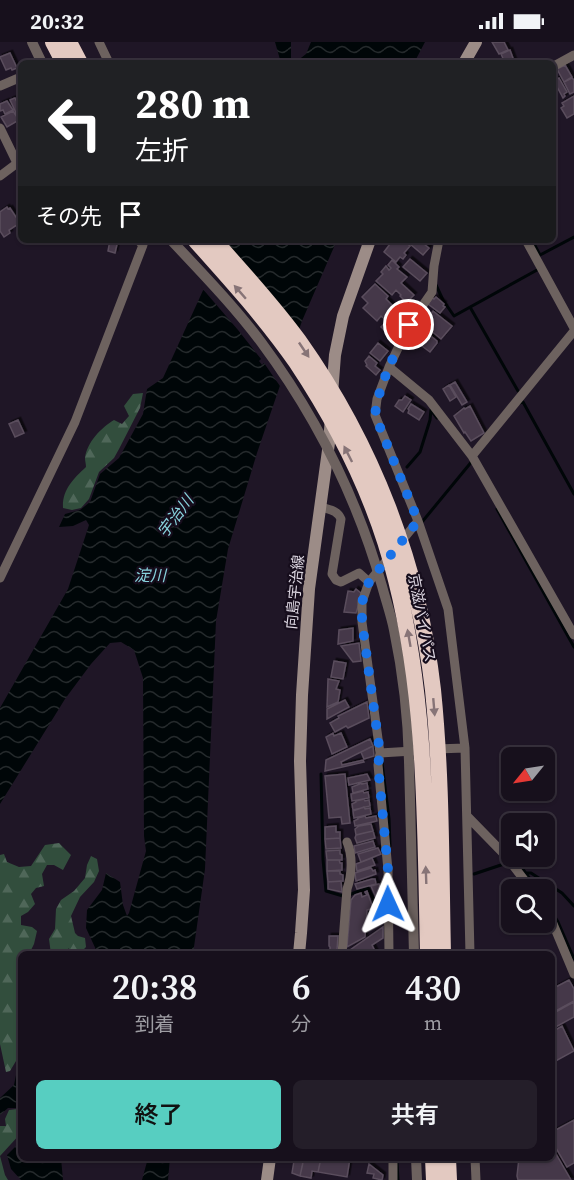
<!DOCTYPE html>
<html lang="ja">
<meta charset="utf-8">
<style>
body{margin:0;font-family:"Source Serif 4","Noto Sans JP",serif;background:#241e29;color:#f1f3f6;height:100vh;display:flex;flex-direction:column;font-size:22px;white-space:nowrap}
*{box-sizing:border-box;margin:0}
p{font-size:20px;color:#9e9da3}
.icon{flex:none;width:33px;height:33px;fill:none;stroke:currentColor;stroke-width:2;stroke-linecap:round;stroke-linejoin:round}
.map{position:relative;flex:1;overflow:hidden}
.sheet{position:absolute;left:18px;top:909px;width:537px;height:210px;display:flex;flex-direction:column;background:#17101c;border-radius:9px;box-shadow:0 2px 4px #0004,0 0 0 2px #36303b}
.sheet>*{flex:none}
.banner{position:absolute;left:18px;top:18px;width:538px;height:183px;border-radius:9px;box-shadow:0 2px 4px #0004,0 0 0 2px #36303b;background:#202124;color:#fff;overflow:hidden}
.needle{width:39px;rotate:240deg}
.fabs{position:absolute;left:501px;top:705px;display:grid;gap:12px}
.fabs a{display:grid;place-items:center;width:54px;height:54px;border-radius:9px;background:#17101c;box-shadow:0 2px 4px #0004,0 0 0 2px #36303b;font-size:30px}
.pin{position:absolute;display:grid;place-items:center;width:51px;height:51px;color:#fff;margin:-26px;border:3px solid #fff;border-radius:50%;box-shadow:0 2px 6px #0007}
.me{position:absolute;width:66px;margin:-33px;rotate:359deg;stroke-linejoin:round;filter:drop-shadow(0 0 4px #0008)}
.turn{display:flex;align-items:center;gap:21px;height:126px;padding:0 18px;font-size:27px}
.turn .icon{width:78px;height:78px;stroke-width:2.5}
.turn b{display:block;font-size:42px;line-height:51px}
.then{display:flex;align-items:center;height:57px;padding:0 18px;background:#0003;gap:12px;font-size:22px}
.eta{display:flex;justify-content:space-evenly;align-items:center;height:102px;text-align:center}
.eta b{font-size:36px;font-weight:600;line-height:42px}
.primary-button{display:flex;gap:12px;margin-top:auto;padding:12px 18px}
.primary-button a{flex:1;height:69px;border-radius:9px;background:#57cec1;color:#111;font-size:24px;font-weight:600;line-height:69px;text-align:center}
.primary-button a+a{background:#241e29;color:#f1f3f6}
.status{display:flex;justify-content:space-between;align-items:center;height:42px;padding:0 30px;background:#17101c;direction:ltr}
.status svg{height:16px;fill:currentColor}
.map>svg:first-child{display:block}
.forest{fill:url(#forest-firs)}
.water{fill:url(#water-waves)}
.pier{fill:#1f1626}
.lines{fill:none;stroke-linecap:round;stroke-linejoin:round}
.stream{stroke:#000608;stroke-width:3}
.building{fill:#453848;stroke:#5a4d5d;stroke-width:1.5;filter:url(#shadow)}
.minor{stroke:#6d625f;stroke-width:9}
.tertiary{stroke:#6d625f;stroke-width:10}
.secondary{stroke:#9c8c87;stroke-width:12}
.motorway{stroke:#e3c9c1;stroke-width:16}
.tertiary-bridge{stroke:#6d625f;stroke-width:10}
.motorway-bridge{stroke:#e3c9c1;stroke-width:16}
.oneway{fill:#877477}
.route{stroke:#1a73e8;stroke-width:10;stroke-dasharray:0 18}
.labels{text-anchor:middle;stroke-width:4.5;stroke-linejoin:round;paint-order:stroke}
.street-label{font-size:15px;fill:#ddd7e2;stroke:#160d1c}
.water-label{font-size:16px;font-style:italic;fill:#88d3dd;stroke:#160d1c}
</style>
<div class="status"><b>20:32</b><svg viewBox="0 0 49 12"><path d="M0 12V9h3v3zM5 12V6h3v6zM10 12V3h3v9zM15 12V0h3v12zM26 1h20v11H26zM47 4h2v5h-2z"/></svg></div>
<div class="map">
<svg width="574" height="1138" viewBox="0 0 574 1138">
<defs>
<pattern id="forest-firs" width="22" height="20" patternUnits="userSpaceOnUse" patternTransform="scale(1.5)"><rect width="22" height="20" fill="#324e3d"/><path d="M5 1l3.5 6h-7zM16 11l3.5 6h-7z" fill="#4f6759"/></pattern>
<pattern id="water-waves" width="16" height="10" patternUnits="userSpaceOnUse" patternTransform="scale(1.5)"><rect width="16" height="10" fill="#000608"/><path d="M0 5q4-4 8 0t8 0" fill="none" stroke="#252a2c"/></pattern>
<filter id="shadow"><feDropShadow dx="2.5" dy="-2.5" stdDeviation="0" flood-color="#0009"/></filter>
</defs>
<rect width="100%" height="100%" fill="#1f1626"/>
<path class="forest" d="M143 351 140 366 119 407 114 416 99 430 89 457 81 466 72 468 63 466C62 448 73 437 86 425 86 422 85 419 85 416 87 400 101 386 114 378L122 382 129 374 124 364 133 352Z
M59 801 71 813 63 828 54 823H47L42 832 44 844 36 846 31 852 35 862 28 870 21 874V883L32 885 37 889 34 902 29 912H21V919L17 923 21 924V1016L16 1019 10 1029 6 1030 0 1002V813L4 812 7 820 19 825 31 824 45 803Z
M91 814 97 817 99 829 94 840 80 855 71 874 75 891 78 894 85 896 86 905 79 912H69V906L64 912H51L49 897 55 887 56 867 61 858 74 849 85 836 87 823Z
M17 1067 21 1070V1091L0 1114 5 1133 8 1138H0V1084H6L5 1077 9 1068Z"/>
<path class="water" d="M275 0H291V16L297 19 306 12 311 0H425L414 21H281Z
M226 198H337L302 279 257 411 228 507 216 579 205 827 193 912H98L86 886 87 868 102 848 106 831 120 840 123 863 127 874 129 871 146 809 144 794 143 636 134 608 121 600 110 601 91 622 65 657 0 762V666L68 547 89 483 86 478 73 484 59 485 65 472 80 468 90 460 100 432 119 416 143 372 147 347 163 336Z
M21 1021V1066H8L0 1073V1056L14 1043 18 1023Z
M21 1099V1116H61L63 1138H21L11 1127 7 1113Z
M148 1116H170L168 1138H142Z"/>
<path class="pier" d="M222 198 301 291 282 347 264 321 262 323 259 319 261 317 238 288 201 245Z"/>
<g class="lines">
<path class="stream" d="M532 198 540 213 574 195
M436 243 443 258 454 274 537 228
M470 265 518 349
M519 361 523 360 574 452
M407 425 420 410 430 378 431 368 437 376
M497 467 574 605
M422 480 473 418
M382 721 389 777 390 804
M321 732 323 817 326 849 343 854
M522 826 538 848
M526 831H531L562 851 574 864
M474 832 504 822
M351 852 368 846 379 867 384 868 395 863
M544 857 558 880 574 917
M397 1121 398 1138"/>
</g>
<path class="building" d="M492 0H504L508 8 499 12Z
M510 8 514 19 510 21H505L501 12Z
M10 11 17 26 12 28 11 26 6 28 0 15Z
M565 23 572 35 564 40 557 27Z
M559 36 567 50 564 52 565 54 563 56 554 39Z
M572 36 574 38V50L570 52 564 40Z
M574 54V72L567 76 561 66 564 64 562 61Z
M15 56 17 60 20 59 21 61V74L18 75 10 58Z
M7 59 13 68 5 72 3 68 0 69V62Z
M13 69 19 78 7 85 1 75Z
M7 165 8 167 10 166 20 181 9 188 10 191 4 195 0 189V170Z
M110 198H118L115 211 108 209Z
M393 198 396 200 397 198H403L410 204 404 211 406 213 403 217 400 215 396 220 384 210Z
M411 198H419L429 206 423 213 409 201Z
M410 217 427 231 420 239 403 225Z
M392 218 399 225 397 227 407 235 401 241 414 253 404 263 401 259 403 257 400 254 401 253 396 248 392 253 376 239 383 232 381 230 386 224 389 228 391 226 388 223Z
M375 242 388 254 386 257 393 264 391 266 394 269 386 278 381 274 377 279 363 266 368 261 362 255Z
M436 255 444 262 443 264 445 265 440 271 428 262 432 256 434 257Z
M433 269 452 284 441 297 423 282Z
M390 276 393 278 391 279 401 288 393 296 381 285Z
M423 290 425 291 426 290 437 299V301L430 310 418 301 420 298 418 297Z
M378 301 388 309 380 319 370 311Z
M369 314 377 321 375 324 380 328 376 333 366 324 367 323 365 319Z
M455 340 467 360 462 363 450 343Z
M449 343 456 355 450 359 443 347Z
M405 354 411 358 403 370 395 364 399 358H402Z
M411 362 424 370 419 378 408 371 409 368 408 367Z
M470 364 484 391 471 399 465 390 464 391 454 374 464 366 465 367Z
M18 378 24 391 15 395 9 382Z
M356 547 362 552 356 571 344 570 348 549 354 550Z
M353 586V599L338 602 339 588Z
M359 601 361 619 353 620 341 604Z
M334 619 346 621 343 637 331 635Z
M328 637 339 639 336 647 340 648 338 660 327 665Z
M345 658 349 665 327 677V667Z
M367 660 369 676 348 686 346 684 335 690 330 681 339 676 338 674Z
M333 691 334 694 341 691 347 705 332 712 326 695Z
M370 697 373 704 341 720 342 723 363 718 364 720 325 729 326 718Z
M373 704 374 714 364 717 361 710Z
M345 732 350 781 342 782 341 775 329 776 325 734Z
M367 732 370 738 349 743 348 736Z
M362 741V742L367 741 368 747 353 751 352 745Z
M363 749 364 751 368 750 369 756 352 759 351 752Z
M364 757 365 759 369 758 370 764 353 768 352 762 356 760V759Z
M364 765 365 767 370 766 371 772 354 776 353 769Z
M365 774 366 776 376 774 377 779 355 784 354 779 358 777V776Z
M371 782 373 789 356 793 355 787 359 784Z
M336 784V790H340V796L325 797V785Z
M373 789 375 796 357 801 355 796 356 793Z
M340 796 341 806 326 807 325 797Z
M373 799 375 805 355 811 354 804Z
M378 806 381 812 361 820 358 812Z
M340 808V812L342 813V818H327L326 809Z
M372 816 375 823 357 829 356 822Z
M327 818H339L340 821H342V828L327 829Z
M371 826 373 829 375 828 376 832 356 839 355 831Z
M327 829H340V832L343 833V839L328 840Z
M372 837H375L376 842 357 847 355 842Z
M341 839 342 850 328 847V840Z
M379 842 383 856 377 858 371 844Z
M367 849 373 866 367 868 365 895 347 905 351 858 355 853 361 851 362 855 367 853 365 850Z
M383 885V896L372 903 376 911 348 912 350 908Z
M329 894H338L337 908H330V905L329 904Z
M569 938 574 947V959L552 971V947Z
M574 960V975L552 987V972Z
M562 984 574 1009 552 1021V990Z
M574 1078V1121L567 1125 552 1099V1090Z
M552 1105 571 1138H518L517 1134 519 1116H552Z
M304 1116H321L318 1130 312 1129 311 1136 300 1134Z
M321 1116H350L347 1135 318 1130Z
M298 1117H299V1119L303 1120 300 1134 292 1131 294 1119H297Z
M369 1122 383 1133 382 1138 373 1136 374 1132 367 1131Z"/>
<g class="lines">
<path class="minor" d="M99 0 109 21
M554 24 574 13
M0 44 21 35
M0 86 17 121
M0 134 20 119
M439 198 434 224 432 250 409 283 389 325 377 357 375 373 418 479 448 567 465 706 470 912
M526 198 574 286
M389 325 429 358 472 414 574 593
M472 414 574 289
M321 465C330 468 337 468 341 477L332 532 336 538 341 540 359 531 369 540
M400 501 418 479
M0 536 75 380 143 203 138 198
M436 707 465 706
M380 711 413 709
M467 774 505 813 532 848
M544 866 551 877 574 932
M342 912 347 847C352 833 353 814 347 800
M389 912 388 828 378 723 380 711 362 580V560L369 540 390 514
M393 1116V1138
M475 1116 476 1138"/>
<path class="tertiary" d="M32 0 42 21
M409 719 414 912
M416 1116 417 1138"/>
<path class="secondary" d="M464 21 476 0
M332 352 335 313 343 274 370 198
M299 912 301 891 304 848 300 719 302 653 309 547 329 401 331 375
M267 1138 270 1116"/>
<path class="motorway" d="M53 0 64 21
M69 0 80 21
M433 1116 434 1138
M448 1116 449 1138"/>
<path class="tertiary-bridge" d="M171 198C202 231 234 264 261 300 316 374 357 456 382 544 386 559 391 573 394 588 403 631 408 675 409 719"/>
<path class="motorway-bridge" d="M195 198C230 237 266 277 296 320 340 386 377 461 396 538 427 660 425 787 428 912
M214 198C243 231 273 263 299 299 372 402 419 523 433 648 442 736 441 824 443 912"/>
</g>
<defs><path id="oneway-solid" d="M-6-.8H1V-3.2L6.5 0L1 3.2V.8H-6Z" transform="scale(1.5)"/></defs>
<g class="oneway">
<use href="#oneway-solid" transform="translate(240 250) rotate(-131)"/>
<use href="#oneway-solid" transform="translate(304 308) rotate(56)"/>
<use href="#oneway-solid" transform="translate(348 412) rotate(-117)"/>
<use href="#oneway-solid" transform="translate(409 596) rotate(-100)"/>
<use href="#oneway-solid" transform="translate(434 665) rotate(85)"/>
<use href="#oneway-solid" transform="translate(426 833) rotate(-92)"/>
</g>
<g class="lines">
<path class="route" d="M388 862V828L378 723 380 711 362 580V560L369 540 418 479 375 373C379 341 395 312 409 283"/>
</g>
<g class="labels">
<g class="street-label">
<text transform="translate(295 550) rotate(-84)" y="5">向島宇治線</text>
<text transform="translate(422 576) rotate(79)" y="5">京滋バイパス</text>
</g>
<g class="water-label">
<text transform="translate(175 474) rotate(-53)" y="6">宇治川</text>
<text x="150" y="539">淀川</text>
</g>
</g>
</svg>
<div class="fabs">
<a><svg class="needle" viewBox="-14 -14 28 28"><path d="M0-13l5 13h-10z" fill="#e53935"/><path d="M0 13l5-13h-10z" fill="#9e9da3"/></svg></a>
<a><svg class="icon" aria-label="sound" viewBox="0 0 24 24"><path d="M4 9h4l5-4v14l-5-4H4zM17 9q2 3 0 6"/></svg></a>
<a><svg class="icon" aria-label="search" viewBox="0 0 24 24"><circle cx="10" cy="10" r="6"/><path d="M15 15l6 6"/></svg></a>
</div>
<div class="pin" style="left:409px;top:283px;background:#d93025"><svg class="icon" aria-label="arrive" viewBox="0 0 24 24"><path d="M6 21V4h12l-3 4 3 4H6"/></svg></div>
<svg class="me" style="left:388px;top:862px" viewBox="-20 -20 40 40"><path d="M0-17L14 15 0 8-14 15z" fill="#1a73e8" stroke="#fff" stroke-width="4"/></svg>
<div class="banner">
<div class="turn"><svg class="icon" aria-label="left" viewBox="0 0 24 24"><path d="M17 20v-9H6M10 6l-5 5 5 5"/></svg><div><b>280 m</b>左折</div></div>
<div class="then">その先<svg class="icon" aria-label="arrive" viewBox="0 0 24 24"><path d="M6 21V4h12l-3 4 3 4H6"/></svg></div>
</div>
<section class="sheet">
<div class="eta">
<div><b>20:38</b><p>到着</p></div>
<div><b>6</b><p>分</p></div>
<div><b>430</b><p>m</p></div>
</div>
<div class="primary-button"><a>終了</a><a>共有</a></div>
</section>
</div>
